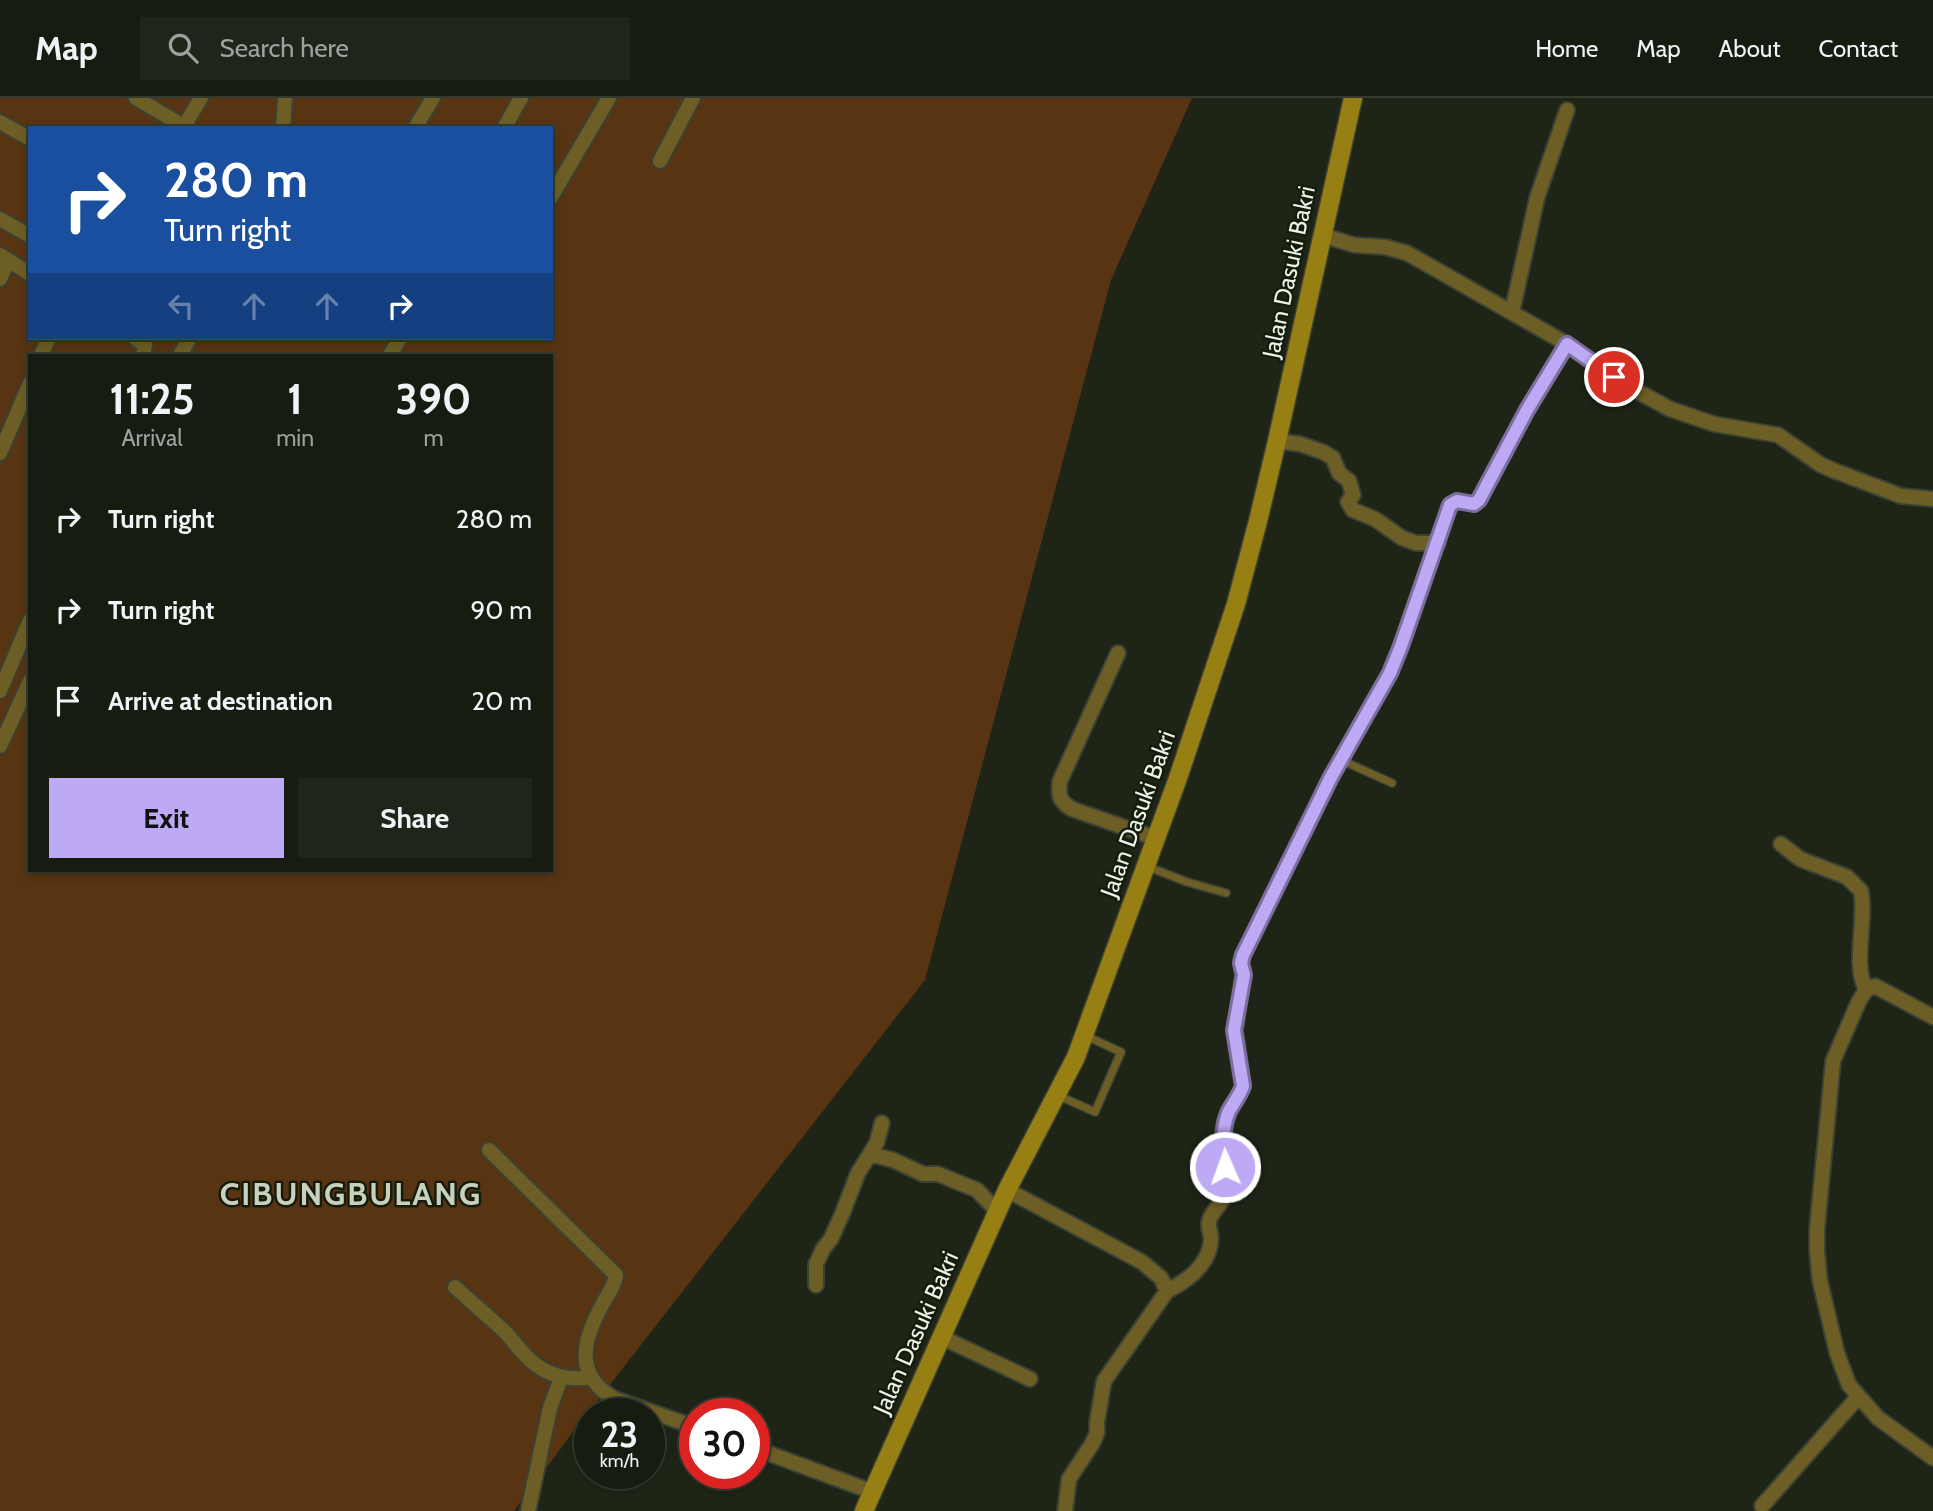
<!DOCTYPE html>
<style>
body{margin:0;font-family:Cabin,sans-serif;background:#1f2519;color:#f1f3f6;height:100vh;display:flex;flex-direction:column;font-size:26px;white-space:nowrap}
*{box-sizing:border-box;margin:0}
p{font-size:23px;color:#9ea19f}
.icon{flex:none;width:38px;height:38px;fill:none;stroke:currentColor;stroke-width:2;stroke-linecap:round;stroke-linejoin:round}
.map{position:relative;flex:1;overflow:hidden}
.details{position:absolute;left:28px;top:256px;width:525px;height:518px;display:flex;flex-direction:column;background:#161c10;border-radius:0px;box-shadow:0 4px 10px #0003,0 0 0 2px #353a30}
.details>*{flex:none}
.hud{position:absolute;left:28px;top:28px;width:525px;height:214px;border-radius:0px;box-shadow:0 4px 10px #0003,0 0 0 2px #353a30;background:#1a4fa0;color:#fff;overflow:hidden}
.speed{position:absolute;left:574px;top:1300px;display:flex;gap:14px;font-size:35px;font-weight:700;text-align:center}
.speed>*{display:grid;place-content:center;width:91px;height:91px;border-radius:50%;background:#161c10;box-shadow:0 4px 10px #0003,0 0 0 2px #353a30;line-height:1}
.speed small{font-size:18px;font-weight:400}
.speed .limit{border:10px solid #d22;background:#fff;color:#111}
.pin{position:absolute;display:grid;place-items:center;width:60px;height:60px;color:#fff;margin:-30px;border:4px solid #fff;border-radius:50%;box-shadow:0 2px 7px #0007}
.me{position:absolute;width:77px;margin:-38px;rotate:358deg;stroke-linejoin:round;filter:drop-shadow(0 0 5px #0008)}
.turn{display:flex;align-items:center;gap:24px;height:147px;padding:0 21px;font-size:32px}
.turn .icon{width:91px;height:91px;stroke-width:2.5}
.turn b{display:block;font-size:49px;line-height:60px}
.lanes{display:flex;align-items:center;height:66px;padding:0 21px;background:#0003;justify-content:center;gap:35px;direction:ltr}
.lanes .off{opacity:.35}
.eta{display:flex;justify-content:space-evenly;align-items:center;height:119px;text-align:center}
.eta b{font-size:42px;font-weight:700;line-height:49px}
.primary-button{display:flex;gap:14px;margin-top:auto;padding:14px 21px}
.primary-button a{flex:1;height:80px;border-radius:0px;background:#bea9f4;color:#111;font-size:28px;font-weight:700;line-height:80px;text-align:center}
.primary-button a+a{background:#1f2519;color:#f1f3f6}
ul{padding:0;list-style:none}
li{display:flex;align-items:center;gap:21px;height:91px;padding:0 21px}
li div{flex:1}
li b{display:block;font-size:26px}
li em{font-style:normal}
header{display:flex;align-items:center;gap:42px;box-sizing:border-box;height:98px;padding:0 35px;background:#161c10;border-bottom:2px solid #353a30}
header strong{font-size:33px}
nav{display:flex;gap:38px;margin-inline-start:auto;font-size:24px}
.search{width:490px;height:63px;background:#1f2519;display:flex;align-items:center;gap:18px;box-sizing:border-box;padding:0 24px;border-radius:0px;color:#9ea19f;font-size:26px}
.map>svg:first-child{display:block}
.green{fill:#583412;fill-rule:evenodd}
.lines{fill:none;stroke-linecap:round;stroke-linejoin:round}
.lane-casing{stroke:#3b4233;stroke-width:10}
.street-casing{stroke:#3b4233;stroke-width:18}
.secondary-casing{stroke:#3b4233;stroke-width:21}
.lane{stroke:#6d5e25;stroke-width:7}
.street{stroke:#6d5e25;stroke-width:14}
.secondary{stroke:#987f14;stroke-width:18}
.route-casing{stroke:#7c6e9f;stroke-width:18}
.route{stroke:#bea9f4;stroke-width:12}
.labels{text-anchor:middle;stroke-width:5;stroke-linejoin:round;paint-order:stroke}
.street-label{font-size:24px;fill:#eef3e8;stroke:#151c0d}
.district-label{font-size:32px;font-weight:bold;letter-spacing:2px;fill:#c8d1bd;stroke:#151c0d}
</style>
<header>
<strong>Map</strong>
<div class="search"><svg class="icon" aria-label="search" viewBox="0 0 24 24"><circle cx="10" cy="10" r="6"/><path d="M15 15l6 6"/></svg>Search here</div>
<nav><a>Home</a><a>Map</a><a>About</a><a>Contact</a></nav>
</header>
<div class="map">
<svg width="1933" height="1413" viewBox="0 0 1933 1413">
<rect width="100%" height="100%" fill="#1e2516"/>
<path class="green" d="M0 0H1192L1111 182 925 882 570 1338 514 1413H0ZM30 30H551V240H30ZM30 257H551V772H30Z"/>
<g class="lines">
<g class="lane-casing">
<path id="lane" d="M1341 662 1392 685
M1146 768 1187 784 1226 795
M1057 997 1095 1014 1121 954 1084 937"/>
</g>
<g class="street-casing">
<path id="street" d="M136 0 183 28
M0 24 30 41
M183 30 201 0
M283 30 285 0
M415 30 433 0
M504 30 521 0
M660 63 693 0
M551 99 609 0
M0 121 30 138
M1322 137 1354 147 1385 149 1407 155 1567 246 1613 280 1670 311 1714 326 1778 337 1821 367 1835 373 1901 398 1933 401
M0 157 30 176
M0 181 8 163
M1512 214 1537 100 1567 12
M135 240 145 247 143 257
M41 257 49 240
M180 257 190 240
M390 257 400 240
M1277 343 1300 346 1323 354 1333 360 1339 375 1349 383 1353 397 1348 404 1353 412 1375 421 1402 440 1416 445H1438
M0 355 30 285
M1118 555 1060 683C1058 697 1059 703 1072 711L1155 740
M0 593 30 522
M0 648 30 583
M1781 746 1800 761 1847 779 1861 793C1867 825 1852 864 1866 892
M1933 919 1875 888 1866 892 1859 903 1833 963 1817 1131V1154L1820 1183 1837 1255 1849 1287 1878 1320 1933 1360
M489 1052 616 1177C615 1188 607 1197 602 1207 583 1242 573 1277 615 1301L695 1329
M870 1056 877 1044 882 1025
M1007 1092 1142 1164 1161 1180 1167 1193
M816 1187V1166L823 1151 831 1141 843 1114 858 1075 870 1056 893 1062 923 1076H938L977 1092 997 1113
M455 1189C471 1204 488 1218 504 1233 512 1241 518 1250 526 1258 544 1277 566 1283 591 1279
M941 1239 1030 1281
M754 1350 873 1394
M1762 1408 1858 1299
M528 1413 550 1310 561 1280
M1065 1413 1069 1381 1092 1346 1097 1335V1324L1104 1283 1167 1193C1187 1183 1210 1166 1211 1141 1211 1135 1208 1130 1209 1124 1211 1113 1222 1107 1225 1096 1225 1076 1220 1041 1225 1023 1229 1010 1239 1000 1243 988L1235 932 1243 877 1241 865 1243 857 1331 679 1390 575 1401 548 1450 407 1457 403 1474 406 1479 402 1527 312 1567 246"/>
</g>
<g class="secondary-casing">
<path id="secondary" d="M864 1413 1007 1092 1076 959 1178 680 1236 506 1258 423 1277 343 1353 0"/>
</g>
<use href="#lane" class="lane"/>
<use href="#street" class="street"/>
<use href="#secondary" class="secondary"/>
</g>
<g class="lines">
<g class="route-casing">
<path id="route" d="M1225 1069C1224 1050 1221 1031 1229 1013 1234 1004 1240 997 1243 988L1234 932 1244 877 1241 865 1243 857 1331 679 1390 575 1401 548 1450 407 1457 403 1474 406 1479 402 1527 312 1567 246 1614 279"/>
</g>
<use href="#route" class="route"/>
</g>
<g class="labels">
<g class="street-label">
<text transform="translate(1289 174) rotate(-78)" y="8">Jalan Dasuki Bakri</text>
<text transform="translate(1138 716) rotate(-70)" y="8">Jalan Dasuki Bakri</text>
<text transform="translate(916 1235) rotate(-66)" y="8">Jalan Dasuki Bakri</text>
</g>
<g class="district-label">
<text x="351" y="1107">CIBUNGBULANG</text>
</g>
</g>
</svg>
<div class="speed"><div>23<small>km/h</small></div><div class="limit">30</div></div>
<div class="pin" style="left:1614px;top:279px;background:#d93025"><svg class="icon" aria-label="arrive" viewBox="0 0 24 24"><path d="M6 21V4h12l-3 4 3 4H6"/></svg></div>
<svg class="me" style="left:1225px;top:1069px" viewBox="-20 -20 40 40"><circle r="17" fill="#bea9f4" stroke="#fff" stroke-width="3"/><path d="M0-11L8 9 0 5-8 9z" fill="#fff"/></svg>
<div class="hud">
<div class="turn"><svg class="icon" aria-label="right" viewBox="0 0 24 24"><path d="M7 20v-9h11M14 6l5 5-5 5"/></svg><div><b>280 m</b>Turn right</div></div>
<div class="lanes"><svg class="icon off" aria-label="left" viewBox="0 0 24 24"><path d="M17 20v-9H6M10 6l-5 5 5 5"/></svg><svg class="icon off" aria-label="ahead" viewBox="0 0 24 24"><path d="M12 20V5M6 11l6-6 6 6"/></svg><svg class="icon off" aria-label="ahead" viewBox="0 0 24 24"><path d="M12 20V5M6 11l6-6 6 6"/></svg><svg class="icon" aria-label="right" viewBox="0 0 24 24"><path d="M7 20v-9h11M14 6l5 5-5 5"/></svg></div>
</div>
<section class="details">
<div class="eta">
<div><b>11:25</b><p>Arrival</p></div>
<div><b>1</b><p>min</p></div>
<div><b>390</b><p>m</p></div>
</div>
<ul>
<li><svg class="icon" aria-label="right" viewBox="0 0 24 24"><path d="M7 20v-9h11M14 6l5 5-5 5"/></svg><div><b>Turn right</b></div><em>280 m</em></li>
<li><svg class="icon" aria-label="right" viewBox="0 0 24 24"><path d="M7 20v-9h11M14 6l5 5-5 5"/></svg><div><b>Turn right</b></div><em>90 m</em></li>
<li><svg class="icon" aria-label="arrive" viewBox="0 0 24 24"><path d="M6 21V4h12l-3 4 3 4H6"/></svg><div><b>Arrive at destination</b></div><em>20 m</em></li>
</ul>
<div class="primary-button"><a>Exit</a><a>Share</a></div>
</section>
</div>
